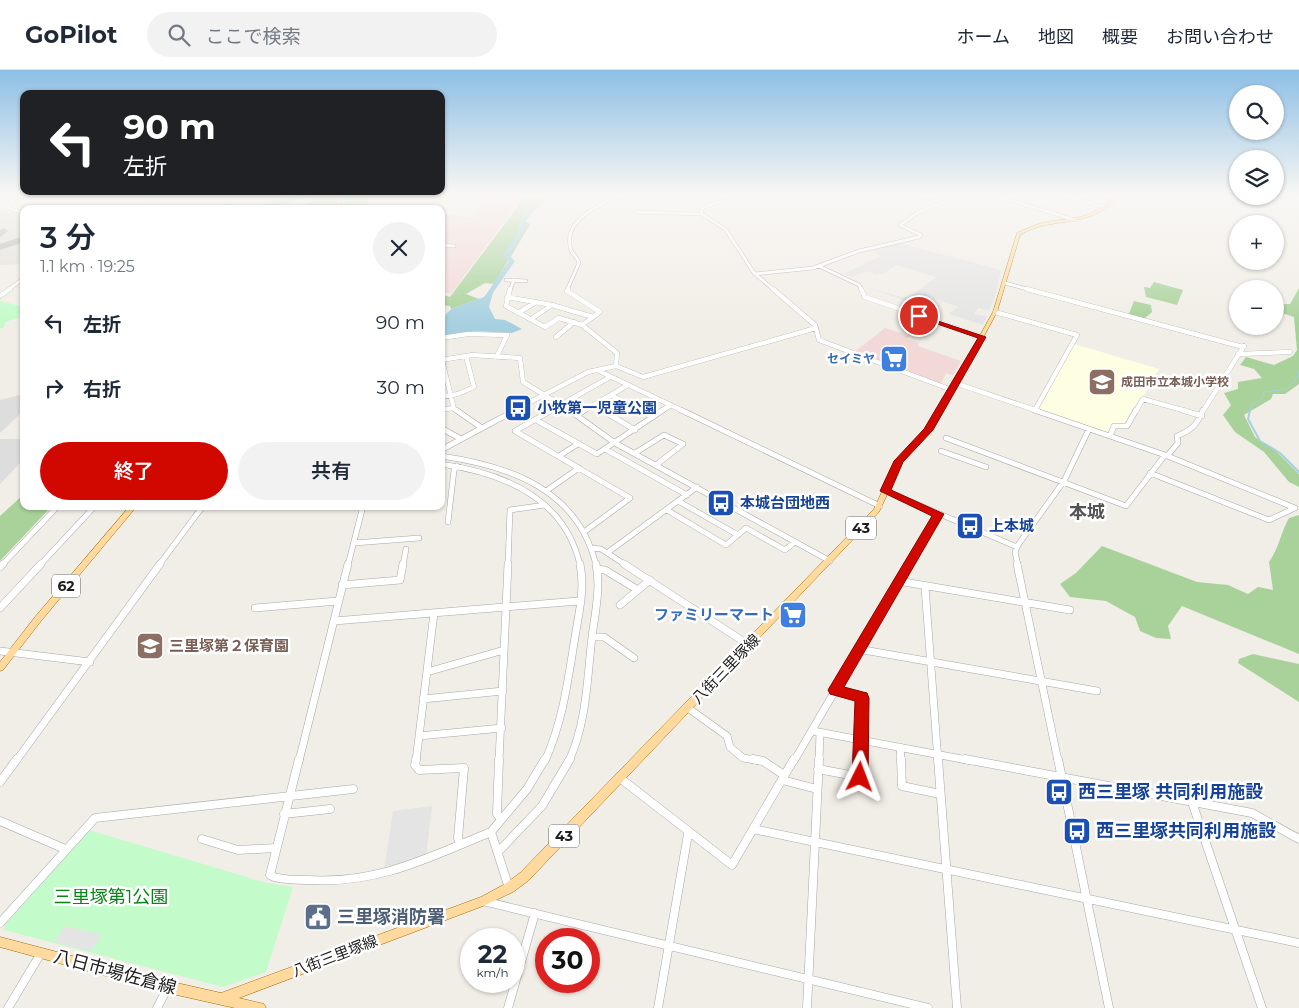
<!DOCTYPE html>
<html lang="ja">
<meta charset="utf-8">
<style>
body{margin:0;font-family:Montserrat,"Noto Sans JP",sans-serif;background:#f2f2f3;color:#1f2937;height:100vh;display:flex;flex-direction:column;font-size:19px;white-space:nowrap}
*{box-sizing:border-box;margin:0}
p{font-size:16px;color:#747a83}
.icon{flex:none;width:28px;height:28px;fill:none;stroke:currentColor;stroke-width:2;stroke-linecap:round;stroke-linejoin:round}
.map{position:relative;flex:1;overflow:hidden}
.details{position:absolute;left:20px;top:135px;width:425px;height:305px;display:flex;flex-direction:column;background:#fff;border-radius:10px;box-shadow:0 1px 4px #0004}
.details>*{flex:none}
.hud{position:absolute;left:20px;top:20px;width:425px;height:105px;border-radius:10px;box-shadow:0 1px 4px #0004;background:#202124;color:#fff;overflow:hidden}
.tools{position:absolute;left:1229px;top:15px;display:grid;gap:10px}
.tools a{display:grid;place-items:center;width:55px;height:55px;border-radius:50%;background:#fff;box-shadow:0 1px 4px #0004;font-size:25px}
.speed{position:absolute;left:460px;top:858px;display:flex;gap:10px;font-size:25px;font-weight:700;text-align:center}
.speed>*{display:grid;place-content:center;width:65px;height:65px;border-radius:50%;background:#fff;box-shadow:0 1px 4px #0004;line-height:1}
.speed small{font-size:12px;font-weight:400}
.speed .limit{border:8px solid #d22;background:#fff;color:#111}
.pin{position:absolute;display:grid;place-items:center;width:42px;height:42px;color:#fff;margin:-21px;border:2px solid #fff;border-radius:50%;box-shadow:0 1px 5px #0007}
.me{position:absolute;width:55px;margin:-28px;rotate:3deg;stroke-linejoin:round;filter:drop-shadow(0 0 4px #0008)}
.turn{display:flex;align-items:center;gap:18px;height:105px;padding:0 20px;font-size:22px}
.turn .icon{width:65px;height:65px;stroke-width:2.5}
.turn b{display:block;font-size:35px;line-height:42px}
.round{display:grid;place-items:center;flex:none;width:52px;height:52px;border-radius:26px;background:#f2f2f3}
.summary{display:flex;align-items:center;justify-content:space-between;height:85px;padding:0 20px}
h1{font-size:30px;font-weight:600;line-height:38px}
.action{display:flex;gap:10px;margin-top:auto;padding:10px 20px}
.action a{flex:1;height:58px;border-radius:30px;background:#d10800;color:#fff;font-size:20px;font-weight:600;line-height:58px;text-align:center}
.action a+a{background:#f2f2f3;color:#1f2937}
ul{padding:0;list-style:none}
li{display:flex;align-items:center;gap:15px;height:65px;padding:0 20px}
li div{flex:1}
li b{display:block;font-size:19px}
li em{font-style:normal}
header{display:flex;align-items:center;gap:30px;box-sizing:border-box;height:70px;padding:0 25px;background:#fff;border-bottom:1px solid #e0e1e3}
header strong{font-size:24px}
nav{display:flex;gap:28px;margin-inline-start:auto;font-size:18px}
.search{width:350px;height:45px;background:#f2f2f3;display:flex;align-items:center;gap:12px;box-sizing:border-box;padding:0 18px;border-radius:28px;color:#747a83;font-size:19px}
.map>svg:first-child{display:block}
.residential{fill:#dedddd}
.commercial{fill:#f2d8d6}
.education{fill:#feffe2}
.airport{fill:#e0ded8}
.farmland{fill:#edf0d2}
.grass{fill:#c9ecac}
.forest{fill:#a8d29a}
.park{fill:#c3fbca}
.parking{fill:#e4e4e4}
.water{fill:#a6d0e0}
.lines{fill:none;stroke-linecap:round;stroke-linejoin:round}
.stream-far1{stroke:#a6d0e0;stroke-width:1}
.stream{stroke:#a6d0e0;stroke-width:2}
.river{fill:#a6d0e0;fill-rule:evenodd}
.taxiway{fill:#b0aeaa;fill-rule:evenodd}
.minor-far4-casing{stroke:#a7a7a7;stroke-width:4}
.minor-far3-casing{stroke:#a7a7a7;stroke-width:5}
.minor-far2-casing{stroke:#a7a7a7;stroke-width:6}
.minor-far1-casing{stroke:#a7a7a7;stroke-width:8}
.minor-casing{stroke:#a7a7a7;stroke-width:9}
.major-casing{stroke:#9d6f00;stroke-width:1}
.minor-far4{stroke:#fff;stroke-width:3}
.minor-far3{stroke:#fff;stroke-width:4.5}
.minor-far2{stroke:#fff;stroke-width:5}
.minor-far1{stroke:#fff;stroke-width:7}
.minor{stroke:#fff;stroke-width:8}
.major{fill:#ffd99e;fill-rule:evenodd}
.route{fill:#d10800;stroke:#880500}
.labels{text-anchor:middle;stroke-width:5;stroke-linejoin:round;paint-order:stroke}
.far-shop-label{font-size:12px;font-weight:bold;fill:#366cbe;stroke:#fff;text-anchor:end}
.far-education-label{font-size:12px;font-weight:bold;fill:#785e54;stroke:#fff;text-anchor:start}
.shield{fill:#fff;stroke:#636363;stroke-width:1}
.shield-label{font-size:14px;font-weight:bold;fill:#202020}
.transit-label{font-size:15px;font-weight:bold;fill:#164399;stroke:#fff;text-anchor:start}
.shop-label{font-size:15px;font-weight:bold;fill:#366cbe;stroke:#fff;text-anchor:end}
.education-label{font-size:15px;font-weight:bold;fill:#785e54;stroke:#fff;text-anchor:start}
.street-label{font-size:15px;fill:#202020;stroke:#fff}
.quarter-label{font-size:18px;font-weight:bold;fill:#535353;stroke:#fff}
.near-transit-label{font-size:18px;font-weight:bold;fill:#164399;stroke:#fff;text-anchor:start}
.near-park-label{font-size:18px;fill:#088517;stroke:#fff}
.near-service-label{font-size:18px;font-weight:bold;fill:#4e5e75;stroke:#fff;text-anchor:start}
.near-street-label{font-size:18px;fill:#202020;stroke:#fff}
</style>
<header>
<strong>GoPilot</strong>
<div class="search"><svg class="icon" aria-label="search" viewBox="0 0 24 24"><circle cx="10" cy="10" r="6"/><path d="M15 15l6 6"/></svg>ここで検索</div>
<nav><a>ホーム</a><a>地図</a><a>概要</a><a>お問い合わせ</a></nav>
</header>
<div class="map">
<svg width="1299" height="938" viewBox="0 0 1299 938">
<rect width="100%" height="100%" fill="#f1eee7"/>
<path class="residential" d="M24 324V340L0 363V330Z
M0 369H24V389L0 414Z"/>
<path class="commercial" d="M488 128 520 130 451 224 441 222V144L473 147Z
M885 258 910 266 907 269 919 273 918 276 961 291 953 305 946 303 940 315 853 283Z"/>
<path class="education" d="M1074 274 1159 299 1143 327H1140L1124 354 1111 355 1107 364 1039 339Z"/>
<path class="airport" d="M0 140 24 146V194L0 195Z"/>
<path class="farmland" d="M43 124H71L102 135 88 139H24V141L8 133Z
M75 124H137L124 128 145 135 174 127 194 128 211 124H245L191 139H119Z
M248 124H300L265 133 238 127Z"/>
<path class="grass" d="M905 124H938L944 127 930 132 902 125Z"/>
<path class="forest" d="M150 124H211C198 127 187 129 175 127 164 126 158 133 148 125Z
M300 124H370L366 139H304L317 126 310 125 272 139H199L229 134 251 138Z
M527 124H544L526 151 530 155 494 214 485 213 466 224 479 229 451 239 450 236 441 235V224L450 227Z
M1154 212 1183 220 1177 235 1146 227 1144 217 1150 218Z
M1299 218V314L1285 324H1273L1271 329 1244 345 1255 367 1277 382 1299 404V417L1289 412 1264 382 1235 362 1223 345 1231 335 1224 323 1238 319V312L1262 308 1254 299 1240 295 1246 287 1274 295 1293 286 1297 280 1294 247 1279 242V234H1290Z
M1134 231 1151 235 1152 242 1144 249 1128 246Z
M24 424V436H52L0 491V446Z
M1299 445V584L1182 536 1168 556 1171 569 1156 568 1140 561 1135 547 1106 531 1070 527 1060 514 1076 503 1102 476 1197 512 1228 515 1248 524 1258 517 1273 520 1269 492C1280 476 1280 464 1289 448Z
M1253 584 1299 594V632L1238 593 1239 589Z"/>
<path class="park" d="M0 231 24 237V246L5 252 4 257 0 259Z
M89 760 267 813 293 817 266 902 223 917 4 860 5 855Z"/>
<path class="parking" d="M899 173 1001 200 995 227 989 241 978 238 974 244 987 246 983 255 949 244 958 237 931 227 918 235 866 217 907 229 936 207 896 195 883 204 876 205 867 201 852 207 844 204 880 186 871 180Z
M432 736 426 787 384 801 393 741Z
M65 856 102 865 91 881 54 872Z"/>
<path class="water" d="M489 221 493 222 489 237 495 249 505 250 522 259 512 263 475 261 441 266 443 260 441 255 446 244 451 239 484 227Z"/>
<g class="lines">
<path class="stream-far1" d="M1250 341 1251 335 1261 330 1264 322 1287 319 1298 307 1299 301"/>
<path class="stream" d="M1250 340 1248 349 1260 371 1280 383 1299 402"/>
<path class="river" d="M546 124H552L526 148 524 162 509 185 515 191 486 233H482L481 232 509 191 503 185 518 162 521 147Z"/>
<path class="taxiway" d="M4 158 8 161 0 167V160Z
M24 166V172L0 180V174Z"/>
<g class="minor-far4-casing">
<path id="minor-far4" d="M7 124 4 133 11 139 24 143
M728 124 730 129 704 137 701 140 702 144 726 160 754 203 774 220
M990 124 1075 150
M1060 124 1104 137
M635 142 702 144
M441 175 454 176
M819 196 859 215 862 220
M755 204 813 198 859 181 919 167 921 165 900 155 917 143 963 124
M506 210 526 211
M1005 213 1031 220
M8 220 24 208
M510 220 514 210
M567 220 579 193C578 188 573 185 571 180 561 149 603 133 625 124"/>
</g>
<g class="minor-far3-casing">
<path id="minor-far3" d="M510 219 506 236 545 257 559 248 582 255 617 283 616 296 643 307 816 258
M568 219 567 221 600 242 582 255
M773 219 815 255 819 270 952 320
M861 219 865 227 982 267
M1027 219 1243 277
M0 226 10 219
M507 227 552 235 593 247
M995 242 1077 265 1035 340
M518 243 536 232
M531 249 552 235
M556 267 574 252
M441 268 468 264 507 265 497 286
M1238 284 1290 282
M441 286 454 339 458 341
M441 290 472 285 520 288 523 312 571 341
M597 300 683 341
M955 313 1038 341
M611 325 642 341
M441 327 458 324 474 317 466 286
M594 335 604 341
M441 340 453 338
M513 341 588 302 616 296
M550 341 610 307
M583 341 628 315
M661 341 671 335
M1136 341 1143 329 1186 341
M1203 341 1244 276"/>
</g>
<g class="minor-far2-casing">
<path id="minor-far2" d="M456 340 482 358 516 340
M552 340 515 361 630 428 584 462
M569 340 615 373 830 491
M602 340 635 360
M640 340 653 347
M681 340 880 436
M1034 340 1165 385 1295 438
M1182 340 1202 346
M577 345 585 340
M536 350 597 384 663 340
M441 358 461 369
M1110 366 1114 356H1127L1136 340
M946 368 1126 436 1165 385
M605 379 687 425
M441 380 482 358
M941 381 986 397
M635 383 664 365 683 374 656 395
M441 386C511 396 578 420 596 495
M559 386 578 374
M1167 386 1178 373 1177 366C1192 360 1197 355 1203 340
M441 394C504 403 565 428 580 495
M1150 403 1269 450 1295 438
M546 421 579 398
M886 421 1017 477
M678 431 738 465
M667 440 726 475 746 458 785 480 795 472
M448 452 454 400 457 396
M354 473 419 468
M591 478 601 479 626 495
M607 483 697 417
M2 495 58 436
M40 495 95 436
M159 495 203 436
M348 495 363 436
M403 495 406 479
M508 495 510 440 545 435
M909 495 939 444
M1018 495 1015 482 1018 475 1064 411 1089 359"/>
</g>
<g class="minor-far1-casing">
<path id="minor-far1" d="M624 494 749 575
M1017 494 1058 691
M0 497 3 494
M597 499 605 500 638 520
M898 511 1070 540
M342 515 400 510 403 494
M925 517 938 691
M620 535 650 510
M0 538 41 494
M255 538 338 531
M334 551 579 531
M592 567H604L634 588
M858 579 1097 621
M0 581 90 592
M427 602 504 580
M835 620 862 627 860 691
M423 629 503 621
M688 638 727 666 730 677 743 688 761 691
M813 661 972 691
M419 666 502 658
M900 677 901 691
M16 691 160 494
M299 691 348 494
M416 691 434 543
M499 691 508 494
M545 691C563 651 568 610 575 567 579 543 585 518 580 494
M569 691C587 651 587 609 592 567 595 543 601 518 596 494
M794 691 909 494
M819 691 820 663"/>
</g>
<g class="minor-casing">
<path id="minor" d="M299 689 270 805 274 807C285 810 296 810 308 810 379 814 427 788 491 762
M416 689 415 695 419 700 464 698 458 768 460 774
M499 689 497 744 501 749
M753 689 763 691 784 705
M901 689 902 716 940 724
M938 689 957 938
M965 689 1252 743 1299 769
M1058 689 1109 938
M818 699 860 707V689
M620 708 732 795 794 689
M782 710 817 719
M0 712 17 689
M1192 732 1262 938
M284 744 330 739
M0 751 65 779
M753 759 1299 873
M202 769 238 780 276 778
M498 782 542 736 570 689
M509 818 491 762 527 719 545 689
M483 831 928 938
M0 853 95 748 353 719
M8 938 41 883
M157 938 168 917
M508 938 535 843
M658 938 688 764
M807 938 819 689"/>
</g>
<g class="major-casing">
<path id="major" d="M337 124H341L340 139H336Z
M1117 124H1121C1113 132 1106 139 1096 144 1080 151 1062 152 1046 155 1036 157 1028 160 1020 165L997 242 939 349 930 361 902 392 879 442 528 811 513 822 483 836 239 928 264 934 266 938H235L168 923 0 877V867L168 911 221 923 481 827 505 814 520 803 874 439 896 391 926 359 933 349 993 242 1017 163C1025 159 1033 156 1042 153 1059 149 1076 150 1092 143 1102 138 1109 131 1117 124Z
M130 436H137L41 551 3 600 0 601V592L35 547Z"/>
</g>
<use href="#minor-far4" class="minor-far4"/>
<use href="#minor-far3" class="minor-far3"/>
<use href="#minor-far2" class="minor-far2"/>
<use href="#minor-far1" class="minor-far1"/>
<use href="#minor" class="minor"/>
<use href="#major" class="major"/>
</g>
<linearGradient id="sky" x2="0" y2="1"><stop stop-color="#8dbfe5"/><stop offset="0.49" stop-color="#f9f7f4"/><stop offset="1" stop-color="#f9f7f4" stop-opacity="0"/></linearGradient>
<rect width="1299" height="255" fill="url(#sky)"/>
<path class="route" d="M917 244 986 267 933 360 903 392 891 420 944 444 844 617 867 623 869 628 868 707 865 712 860 714 855 712 852 707 855 631 830 624 828 620 932 446 880 421 894 391 924 359 978 268 917 247Z"/>
<defs>
<g id="supermarket-square" transform="scale(1.4375)"><rect x="-9" y="-9" width="18" height="18" rx="4" fill="#3f7fe0" stroke="#fff"/><path d="M-6-5.5h2.5l.6 2H6L4.5 2H-2.5L-4.4-4H-6ZM-1.5 3.2a1.3 1.3 0 1 0 .1 0ZM3 3.2a1.3 1.3 0 1 0 .1 0Z" fill="#fff"/></g>
<g id="school-square" transform="scale(1.4375)"><rect x="-9" y="-9" width="18" height="18" rx="4" fill="#8d6e63" stroke="#fff"/><path d="M0-5L7-2L0 1L-7-2ZM-4 1L0 2.5L4 1V4Q0 6-4 4Z" fill="#fff"/></g>
<g id="bus-square" transform="scale(1.4375)"><rect x="-9" y="-9" width="18" height="18" rx="4" fill="#1a4fb4" stroke="#fff"/><path d="M-5-6H5V4H4V6H2V4H-2V6H-4V4H-5ZM-3.5-4V0h7V-4ZM-3.5 1.2v1.5H-2V1.2ZM2 1.2v1.5H3.5V1.2Z" fill="#fff"/></g>
<g id="civic-square" transform="scale(1.4375)"><rect x="-9" y="-9" width="18" height="18" rx="4" fill="#5c6f8a" stroke="#fff"/><path d="M-.6-6.5H3V-4.5H.6V-3L4-1V1h2V6H-6V1h2V-1L-.6-3ZM-1.2 2.5V6h2.4V2.5Z" fill="#fff"/></g>
</defs>
<g fill-rule="evenodd">
<use href="#supermarket-square" x="894" y="289"/>
<use href="#school-square" x="1102" y="312"/>
<use href="#bus-square" x="518" y="338"/>
<use href="#bus-square" x="721" y="433"/>
<use href="#bus-square" x="970" y="456"/>
<use href="#supermarket-square" x="793" y="545"/>
<use href="#school-square" x="150" y="576"/>
<use href="#bus-square" x="1059" y="722"/>
<use href="#bus-square" x="1077" y="761"/>
<use href="#civic-square" x="318" y="847"/>
</g>
<g class="labels">
<g class="far-shop-label">
<text x="875" y="293">セイミヤ</text>
</g>
<g class="far-education-label">
<text x="1121" y="316">成田市立本城小学校</text>
</g>
<g class="shield">
<rect x="846" y="446.5" width="30" height="23" rx="4"/>
<rect x="52" y="504.5" width="28" height="23" rx="4"/>
<rect x="549" y="754.5" width="30" height="23" rx="4"/>
</g>
<g class="shield-label">
<text x="861" y="463">43</text>
<text x="66" y="521">62</text>
<text x="564" y="771">43</text>
</g>
<g class="transit-label">
<text x="537" y="343">小牧第一児童公園</text>
<text x="740" y="438">本城台団地西</text>
<text x="989" y="461">上本城</text>
</g>
<g class="shop-label">
<text x="774" y="550">ファミリーマート</text>
</g>
<g class="education-label">
<text x="169" y="581">三里塚第２保育園</text>
</g>
<g class="street-label">
<text transform="translate(726 599) rotate(-46)" y="5">八街三里塚線</text>
<text transform="translate(335 886) rotate(-21)" y="5">八街三里塚線</text>
</g>
<g class="quarter-label">
<text x="1087" y="448">本城</text>
</g>
<g class="near-transit-label">
<text x="1078" y="728">西三里塚 共同利用施設</text>
<text x="1096" y="767">西三里塚共同利用施設</text>
</g>
<g class="near-park-label">
<text x="111" y="833">三里塚第1公園</text>
</g>
<g class="near-service-label">
<text x="337" y="853">三里塚消防署</text>
</g>
<g class="near-street-label">
<text transform="translate(115 902) rotate(15)" y="6">八日市場佐倉線</text>
</g>
</g>
</svg>
<div class="tools">
<a><svg class="icon" aria-label="search" viewBox="0 0 24 24"><circle cx="10" cy="10" r="6"/><path d="M15 15l6 6"/></svg></a>
<a><svg class="icon" aria-label="layers" viewBox="0 0 24 24"><path d="M12 4l9 5-9 5-9-5zM3 14l9 5 9-5"/></svg></a>
<a>+</a>
<a>−</a>
</div>
<div class="speed"><div>22<small>km/h</small></div><div class="limit">30</div></div>
<div class="pin" style="left:919px;top:246px;background:#d93025"><svg class="icon" aria-label="arrive" viewBox="0 0 24 24"><path d="M6 21V4h12l-3 4 3 4H6"/></svg></div>
<svg class="me" style="left:860px;top:707px" viewBox="-20 -20 40 40"><path d="M0-17L14 15 0 8-14 15z" fill="#d10800" stroke="#fff" stroke-width="4"/></svg>
<div class="hud">
<div class="turn"><svg class="icon" aria-label="left" viewBox="0 0 24 24"><path d="M17 20v-9H6M10 6l-5 5 5 5"/></svg><div><b>90 m</b>左折</div></div>
</div>
<section class="details">
<div class="summary"><div><h1>3 分</h1><p>1.1 km · 19:25</p></div><a class="round"><svg class="icon" aria-label="close" viewBox="0 0 24 24"><path d="M6 6l12 12M18 6L6 18"/></svg></a></div>
<ul>
<li><svg class="icon" aria-label="left" viewBox="0 0 24 24"><path d="M17 20v-9H6M10 6l-5 5 5 5"/></svg><div><b>左折</b></div><em>90 m</em></li>
<li><svg class="icon" aria-label="right" viewBox="0 0 24 24"><path d="M7 20v-9h11M14 6l5 5-5 5"/></svg><div><b>右折</b></div><em>30 m</em></li>
</ul>
<div class="action"><a>終了</a><a>共有</a></div>
</section>
</div>
